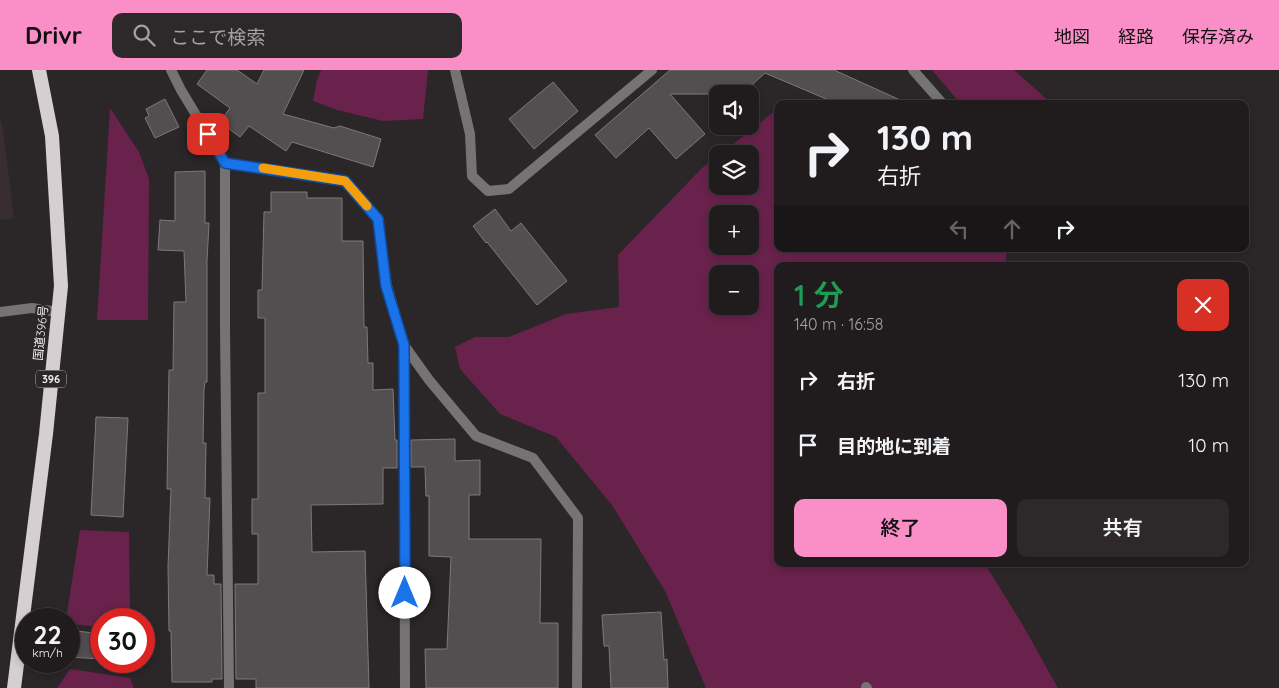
<!DOCTYPE html>
<html lang="ja">
<meta charset="utf-8">
<style>
body{margin:0;font-family:Quicksand,"Noto Sans JP",sans-serif;background:#2d292b;color:#f1f3f6;height:100vh;display:flex;flex-direction:column;font-size:19px;white-space:nowrap}
*{box-sizing:border-box;margin:0}
p{font-size:16px;color:#a2a1a4}
.icon{flex:none;width:28px;height:28px;fill:none;stroke:currentColor;stroke-width:2;stroke-linecap:round;stroke-linejoin:round}
.map{position:relative;flex:1;overflow:hidden}
.sheet{position:absolute;left:774px;top:192px;width:475px;height:305px;display:flex;flex-direction:column;background:#201c1e;border-radius:10px;box-shadow:0 2px 8px #0003,0 0 0 1px #3d3a3c}
.sheet>*{flex:none}
.banner{position:absolute;left:774px;top:30px;width:475px;height:152px;border-radius:10px;box-shadow:0 2px 8px #0003,0 0 0 1px #3d3a3c;background:#201c1e;color:#f1f3f6;overflow:hidden}
.fabs{position:absolute;left:709px;top:15px;display:grid;gap:10px}
.fabs a{display:grid;place-items:center;width:50px;height:50px;border-radius:10px;background:#201c1e;box-shadow:0 2px 8px #0003,0 0 0 1px #3d3a3c;font-size:25px}
.speed{position:absolute;left:15px;top:538px;display:flex;gap:10px;font-size:25px;font-weight:700;text-align:center}
.speed>*{display:grid;place-content:center;width:65px;height:65px;border-radius:50%;background:#201c1e;box-shadow:0 2px 8px #0003,0 0 0 1px #3d3a3c;line-height:1}
.speed small{font-size:12px;font-weight:400}
.speed .limit{border:8px solid #d22;background:#fff;color:#111}
.pin{position:absolute;display:grid;place-items:center;width:42px;height:42px;color:#fff;margin:-21px;border-radius:10px;box-shadow:0 2px 8px #0006}
.me{position:absolute;width:55px;margin:-28px;rotate:0deg;stroke-linejoin:round;filter:drop-shadow(0 0 4px #0008)}
.turn{display:flex;align-items:center;gap:18px;height:105px;padding:0 20px;font-size:22px}
.turn .icon{width:65px;height:65px;stroke-width:2.5}
.turn b{display:block;font-size:35px;line-height:42px}
.lanes{display:flex;align-items:center;height:48px;padding:0 20px;background:#0003;justify-content:center;gap:25px;direction:ltr}
.lanes .off{opacity:.35}
.round{display:grid;place-items:center;flex:none;width:52px;height:52px;border-radius:10px;background:#2d292b}
.head{display:flex;align-items:center;justify-content:space-between;height:85px;padding:0 20px}
h1{font-size:30px;font-weight:600;line-height:38px;color:#1e9e55}
.action{display:flex;gap:10px;margin-top:auto;padding:10px 20px}
.action a{flex:1;height:58px;border-radius:10px;background:#fa8fc7;color:#111;font-size:20px;font-weight:600;line-height:58px;text-align:center}
.action a+a{background:#2d292b;color:#f1f3f6}
ul{padding:0;list-style:none}
li{display:flex;align-items:center;gap:15px;height:65px;padding:0 20px}
li div{flex:1}
li b{display:block;font-size:19px}
li em{font-style:normal}
header{display:flex;align-items:center;gap:30px;box-sizing:border-box;height:70px;padding:0 25px;background:#fa8fc7;color:#111}
header strong{font-size:24px}
nav{display:flex;gap:28px;margin-inline-start:auto;font-size:18px}
.search{width:350px;height:45px;background:#2d292b;display:flex;align-items:center;gap:12px;box-sizing:border-box;padding:0 18px;border-radius:10px;color:#a2a1a4;font-size:19px}
.map>svg:first-child{display:block}
.built{fill:#382d32}
.green{fill:#69224b;fill-rule:evenodd}
.building{fill:#534e50;stroke:#7e787b}
.lines{fill:none;stroke-linecap:round;stroke-linejoin:round}
.service{stroke:#767374;stroke-width:10}
.minor{stroke:#767374;stroke-width:10}
.trunk{stroke:#d5cfd2;stroke-width:14}
.route-casing{stroke:#114b97;stroke-width:12}
.route{stroke:#1a73e8;stroke-width:9}
.slow{stroke:#f59e0b;stroke-width:9}
.labels{text-anchor:middle;stroke-width:4.5;stroke-linejoin:round;paint-order:stroke}
.shield{fill:#2b2628;stroke:#b6b2b4;stroke-width:1}
.shield-label{font-size:11px;font-weight:bold;fill:#f2eef0}
.street-label{font-size:12px;fill:#f2eef0;stroke:#2b2628}
</style>
<header>
<strong>Drivr</strong>
<div class="search"><svg class="icon" aria-label="search" viewBox="0 0 24 24"><circle cx="10" cy="10" r="6"/><path d="M15 15l6 6"/></svg>ここで検索</div>
<nav><a>地図</a><a>経路</a><a>保存済み</a></nav>
</header>
<div class="map">
<svg width="1279" height="618" viewBox="0 0 1279 618">
<rect width="100%" height="100%" fill="#2b2628"/>
<path class="built" d="M0 48 3 59 14 148 0 150Z"/>
<path class="green" d="M321 0H428L423 49 383 51 337 40 313 31 317 10Z
M932 0H1014L1052 34H961Z
M110 38 139 82 149 109 148 250H97Z
M776 40H777L778 179H1007L1005 196H778V494H985L1021 552 1058 618H706L665 521 612 435 556 367 500 344 460 299 455 277 475 267H509L566 244 619 237 618 185 702 98 717 86 718 116H750V84H721ZM718 144H750V176H718ZM718 204H750V236H718Z
M80 460 129 462 130 549H101V557L69 554V549H66Z
M70 599 130 608 134 618H57Z"/>
<path class="building" d="M207 0H237L257 14 264 0H304L283 44 334 58 340 56 381 69 373 97 292 72 286 81 249 56 240 67 220 52 230 38 197 14Z
M670 0H834L909 34H838L765 3 742 24H670L705 64 676 89 649 58 616 88 595 65Z
M553 12 578 41 534 79 509 49Z
M165 29 179 57 155 68 145 48 149 46 146 39Z
M205 101V153H209L207 191V312H205L204 319 203 373H206L205 428H210L207 505H214V514H221L222 609H212V612H172L171 561H169L168 497 171 419H167L169 300H173L174 232H186L184 181 158 180 160 150 175 151V102Z
M271 122H307V128H342V171H363L364 257H367L368 293H373V320L393 319 395 370H397V398H383V434L311 435 312 482 365 481 369 618H256V609H236L235 514H258V464H252V429H258V323H265V248H258V220H262L264 142H271Z
M495 139 511 161 521 153 567 211 537 235 487 172 486 173 473 156Z
M96 347 128 348 123 447 91 445Z
M455 369V391L480 390V425H469V469H541L540 553H558V618H426L425 579H447L451 487 429 486V426H426L425 397H411V370Z
M661 542 664 590 667 589 668 618H611L609 576H604L602 545Z
M70 560 101 564V589L69 587Z"/>
<g class="lines">
<path class="service" d="M455 0 470 64 472 106 488 121 509 119 652 0
M913 0 943 34
M0 242 32 238 58 242"/>
<path class="minor" d="M171 0 181 20 225 93
M404 275 405 618
M866 617 867 618
M229 618 225 259V93L345 111 378 149 387 216 404 275 429 310 476 366 533 388 578 448 577 618"/>
<path class="trunk" d="M14 618 46 364 61 216 52 66 39 0"/>
</g>
<g class="lines">
<g class="route-casing">
<path id="route" d="M208 64 225 93 345 111 378 149 386 216 404 275 405 523"/>
</g>
<use href="#route" class="route"/>
<path class="slow" d="M263 98 345 111 367 136"/>
</g>
<g class="labels">
<rect class="shield" x="36" y="300.5" width="30" height="17" rx="4"/>
<g class="shield-label">
<text x="51" y="313">396</text>
</g>
<g class="street-label">
<text transform="translate(41 263) rotate(-84)" y="4">国道396号</text>
</g>
</g>
</svg>
<div class="fabs">
<a><svg class="icon" aria-label="sound" viewBox="0 0 24 24"><path d="M4 9h4l5-4v14l-5-4H4zM17 9q2 3 0 6"/></svg></a>
<a><svg class="icon" aria-label="layers" viewBox="0 0 24 24"><path d="M12 4l9 5-9 5-9-5zM3 14l9 5 9-5"/></svg></a>
<a>+</a>
<a>−</a>
</div>
<div class="speed"><div>22<small>km/h</small></div><div class="limit">30</div></div>
<div class="pin" style="left:208px;top:64px;background:#d93025"><svg class="icon" aria-label="arrive" viewBox="0 0 24 24"><path d="M6 21V4h12l-3 4 3 4H6"/></svg></div>
<svg class="me" style="left:405px;top:523px" viewBox="-20 -20 40 40"><circle r="19" fill="#fff"/><path d="M0-13L10 11 0 6-10 11z" fill="#1a73e8"/></svg>
<div class="banner">
<div class="turn"><svg class="icon" aria-label="right" viewBox="0 0 24 24"><path d="M7 20v-9h11M14 6l5 5-5 5"/></svg><div><b>130 m</b>右折</div></div>
<div class="lanes"><svg class="icon off" aria-label="left" viewBox="0 0 24 24"><path d="M17 20v-9H6M10 6l-5 5 5 5"/></svg><svg class="icon off" aria-label="ahead" viewBox="0 0 24 24"><path d="M12 20V5M6 11l6-6 6 6"/></svg><svg class="icon" aria-label="right" viewBox="0 0 24 24"><path d="M7 20v-9h11M14 6l5 5-5 5"/></svg></div>
</div>
<section class="sheet">
<div class="head"><div><h1>1 分</h1><p>140 m · 16:58</p></div><a class="round" style="background:#d93025;color:#fff"><svg class="icon" aria-label="close" viewBox="0 0 24 24"><path d="M6 6l12 12M18 6L6 18"/></svg></a></div>
<ul>
<li><svg class="icon" aria-label="right" viewBox="0 0 24 24"><path d="M7 20v-9h11M14 6l5 5-5 5"/></svg><div><b>右折</b></div><em>130 m</em></li>
<li><svg class="icon" aria-label="arrive" viewBox="0 0 24 24"><path d="M6 21V4h12l-3 4 3 4H6"/></svg><div><b>目的地に到着</b></div><em>10 m</em></li>
</ul>
<div class="action"><a>終了</a><a>共有</a></div>
</section>
</div>
